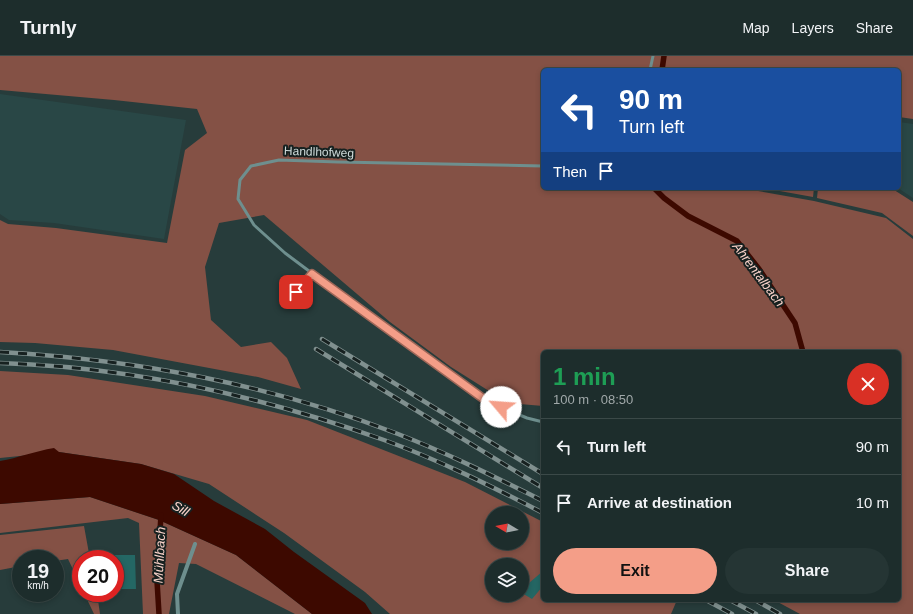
<!DOCTYPE html>
<meta charset="utf-8">
<style>
body{margin:0;font-family:Arial,sans-serif;background:#253534;color:#f1f3f6;height:100vh;display:flex;flex-direction:column;font-size:15px;white-space:nowrap}
*{box-sizing:border-box;margin:0}
p{font-size:13px;color:#a0a8a9}
.icon{flex:none;width:22px;height:22px;fill:none;stroke:currentColor;stroke-width:2;stroke-linecap:round;stroke-linejoin:round}
.map{position:relative;flex:1;overflow:hidden}
.details{position:absolute;left:541px;top:294px;width:360px;height:252px;display:flex;flex-direction:column;background:#1d2d2c;border-radius:6px;box-shadow:0 2px 6px #0003,0 0 0 1px #3b4948}
.details>*{flex:none}
.hud{position:absolute;left:541px;top:12px;width:360px;height:122px;border-radius:6px;box-shadow:0 2px 6px #0003,0 0 0 1px #3b4948;background:#1a4fa0;color:#fff;overflow:hidden}
.needle{width:26px;rotate:280deg}
.tools{position:absolute;left:485px;top:450px;display:grid;gap:8px}
.tools a{display:grid;place-items:center;width:44px;height:44px;border-radius:50%;background:#1d2d2c;box-shadow:0 2px 6px #0003,0 0 0 1px #3b4948;font-size:20px}
.speed{position:absolute;left:12px;top:494px;display:flex;gap:8px;font-size:20px;font-weight:700;text-align:center}
.speed>*{display:grid;place-content:center;width:52px;height:52px;border-radius:50%;background:#1d2d2c;box-shadow:0 2px 6px #0003,0 0 0 1px #3b4948;line-height:1}
.speed small{font-size:10px;font-weight:400}
.speed .limit{border:6px solid #d22;background:#fff;color:#111}
.pin{position:absolute;display:grid;place-items:center;width:34px;height:34px;color:#fff;margin:-17px;border-radius:8px;box-shadow:0 2px 6px #0006}
.me{position:absolute;width:44px;margin:-22px;rotate:297deg;stroke-linejoin:round;filter:drop-shadow(0 0 3px #0008)}
.turn{display:flex;align-items:center;gap:14px;height:84px;padding:0 12px;font-size:18px}
.turn .icon{width:52px;height:52px;stroke-width:2.5}
.turn b{display:block;font-size:28px;line-height:34px}
.then{display:flex;align-items:center;height:38px;padding:0 12px;background:#0003;gap:8px;font-size:15px}
.round{display:grid;place-items:center;flex:none;width:42px;height:42px;border-radius:21px;background:#253534}
.overview{display:flex;align-items:center;justify-content:space-between;height:68px;padding:0 12px}
h1{font-size:24px;font-weight:700;line-height:30px;color:#1e9e55}
.action{display:flex;gap:8px;margin-top:auto;padding:8px 12px}
.action a{flex:1;height:46px;border-radius:24px;background:#f49e88;color:#111;font-size:16px;font-weight:700;line-height:46px;text-align:center}
.action a+a{background:#253534;color:#f1f3f6}
ul{padding:0;list-style:none}
li{display:flex;align-items:center;gap:12px;height:56px;padding:0 12px;border-top:1px solid #3b4948}
li div{flex:1}
li b{display:block;font-size:15px}
li em{font-style:normal}
header{display:flex;align-items:center;gap:24px;box-sizing:border-box;height:56px;padding:0 20px;background:#1d2d2c;border-bottom:1px solid #3b4948}
header strong{font-size:19px}
nav{display:flex;gap:22px;margin-inline-start:auto;font-size:14px}
.map>svg:first-child{display:block}
.built{fill:#294746}
.green{fill:#845145;fill-rule:evenodd}
.water{fill:#3d0900}
.lines{fill:none;stroke-linecap:round;stroke-linejoin:round}
.stream{stroke:#3d0900;stroke-width:5.5}
.building{fill:#246764}
.service{stroke:#6e8f8e;stroke-width:3}
.minor{stroke:#6e8f8e;stroke-width:4}
.rail-casing{stroke:#80908f;stroke-width:4.5}
.rail{stroke:#172120;stroke-width:3;stroke-dasharray:9;stroke-linecap:butt}
.route-casing{stroke:#9f6758;stroke-width:10}
.route{stroke:#f49e88;stroke-width:7}
.labels{text-anchor:middle;stroke-width:4;stroke-linejoin:round;paint-order:stroke}
.street-label{font-size:12px;fill:#cfdbda;stroke:#172120}
.water-label{font-size:13px;font-style:italic;fill:#fad3ca;stroke:#172120}
</style>
<header>
<strong>Turnly</strong>
<nav><a>Map</a><a>Layers</a><a>Share</a></nav>
</header>
<div class="map">
<svg width="913" height="558" viewBox="0 0 913 558">
<rect width="100%" height="100%" fill="#273c3b"/>
<path class="built" d="M0 38 186 64 164 183 54 167 9 164 0 158Z
M899 66 913 68V142L898 132H899Z"/>
<path class="green" d="M0 0H913V63L899 61V14H543V132H741L814 145 886 162 913 183V558H800L774 544H899V296H543V350L508 347 451 311 390 266 264 159 219 167 205 211 211 264 241 291 271 286 287 302 301 333 258 321 113 294 35 287 0 286V164L8 168 56 172 167 187 185 94 207 77 197 53 114 44 0 34Z
M763 132H814L813 141Z
M818 132H891L913 146V180L882 157 817 142Z
M0 315 68 319 205 340 307 364 465 426 543 466V544H677L671 558H390L365 536 284 477 209 428 141 408 59 396 0 402ZM492 457H522V487H492ZM492 509H522V539H492Z
M90 441 159 464 236 499 312 558H295L196 508 179 507 169 558H143L139 467 128 462 0 477V448Z
M84 470 90 503H81V530L68 503 55 505V503H21V510L0 514V479Z
M84 537H97L100 558H94Z"/>
<path class="water" d="M54 392 59 396 141 408 174 418 214 445 265 473 294 496 365 547 372 558H312L236 499 159 464 90 441 0 448V405C18 402 35 395 54 392Z"/>
<g class="lines">
<path class="stream" d="M662 14 664 0
M654 132 664 142 688 160 737 185 759 213 795 267 803 296
M159 558 157 525 161 459"/>
</g>
<path class="building" d="M115 499H135L136 533H115Z
M543 515V530L532 543 522 537V533Z"/>
<g class="lines">
<path class="service" d="M650 14 653 0
M543 110 338 106 279 104 251 110 240 124 238 143 254 169 285 197 313 218 488 346 527 362 543 366
M296 236 313 218"/>
<path class="minor" d="M178 558 177 538 195 488"/>
<g class="rail-casing">
<path id="rail" d="M322 283 543 418
M316 293 543 432
M0 296C139 304 268 328 398 378 447 397 495 421 543 445
M0 307C131 311 261 340 384 384 439 404 491 430 543 457
M706 544 732 558
M730 544 756 558
M755 544 780 558"/>
</g>
<use href="#rail" class="rail"/>
</g>
<g class="lines">
<g class="route-casing">
<path id="route" d="M296 236 312 218 488 346 501 351"/>
</g>
<use href="#route" class="route"/>
</g>
<g class="labels">
<g class="street-label">
<text transform="translate(319 96) rotate(2)" y="4">Handlhofweg</text>
</g>
<g class="water-label">
<text transform="translate(759 218) rotate(53)" y="5">Ahrentalbach</text>
<text transform="translate(181 452) rotate(30)" y="5">Sill</text>
<text transform="translate(159 499) rotate(-87)" y="5">Mühlbach</text>
</g>
</g>
</svg>
<div class="tools">
<a><svg class="needle" viewBox="-14 -14 28 28"><path d="M0-13l5 13h-10z" fill="#e53935"/><path d="M0 13l5-13h-10z" fill="#a0a8a9"/></svg></a>
<a><svg class="icon" aria-label="layers" viewBox="0 0 24 24"><path d="M12 4l9 5-9 5-9-5zM3 14l9 5 9-5"/></svg></a>
</div>
<div class="speed"><div>19<small>km/h</small></div><div class="limit">20</div></div>
<div class="pin" style="left:296px;top:236px;background:#d93025"><svg class="icon" aria-label="arrive" viewBox="0 0 24 24"><path d="M6 21V4h12l-3 4 3 4H6"/></svg></div>
<svg class="me" style="left:501px;top:351px" viewBox="-20 -20 40 40"><circle r="19" fill="#fff"/><path d="M0-13L10 11 0 6-10 11z" fill="#f49e88"/></svg>
<div class="hud">
<div class="turn"><svg class="icon" aria-label="left" viewBox="0 0 24 24"><path d="M17 20v-9H6M10 6l-5 5 5 5"/></svg><div><b>90 m</b>Turn left</div></div>
<div class="then">Then<svg class="icon" aria-label="arrive" viewBox="0 0 24 24"><path d="M6 21V4h12l-3 4 3 4H6"/></svg></div>
</div>
<section class="details">
<div class="overview"><div><h1>1 min</h1><p>100 m · 08:50</p></div><a class="round" style="background:#d93025;color:#fff"><svg class="icon" aria-label="close" viewBox="0 0 24 24"><path d="M6 6l12 12M18 6L6 18"/></svg></a></div>
<ul>
<li><svg class="icon" aria-label="left" viewBox="0 0 24 24"><path d="M17 20v-9H6M10 6l-5 5 5 5"/></svg><div><b>Turn left</b></div><em>90 m</em></li>
<li><svg class="icon" aria-label="arrive" viewBox="0 0 24 24"><path d="M6 21V4h12l-3 4 3 4H6"/></svg><div><b>Arrive at destination</b></div><em>10 m</em></li>
</ul>
<div class="action"><a>Exit</a><a>Share</a></div>
</section>
</div>
